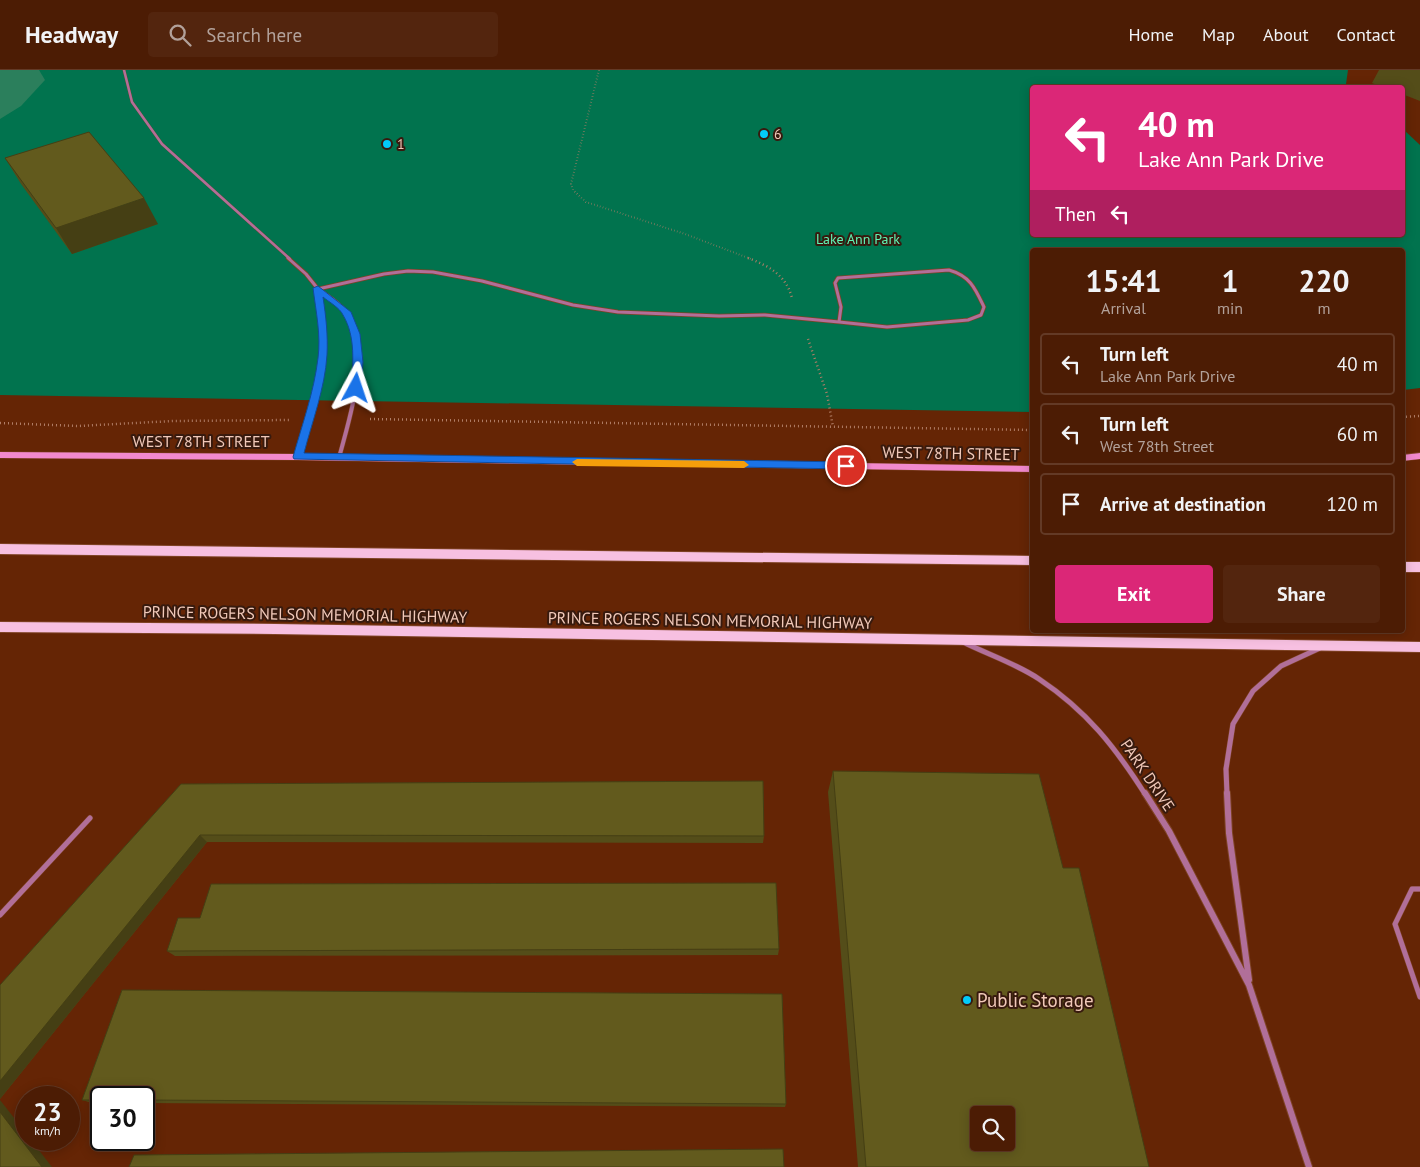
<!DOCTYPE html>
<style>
body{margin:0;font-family:"PT Sans",sans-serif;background:#53250e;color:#f1f3f6;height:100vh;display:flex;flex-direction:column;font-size:19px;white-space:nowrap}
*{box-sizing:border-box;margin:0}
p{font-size:16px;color:#b2a19a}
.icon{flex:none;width:28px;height:28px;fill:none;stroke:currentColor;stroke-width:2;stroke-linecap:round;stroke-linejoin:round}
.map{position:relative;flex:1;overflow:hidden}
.side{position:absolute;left:1030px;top:178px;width:375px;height:385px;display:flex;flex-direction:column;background:#4c1c04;border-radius:5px;box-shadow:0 2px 12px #0003,0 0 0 1px #633a26}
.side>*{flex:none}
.banner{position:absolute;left:1030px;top:15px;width:375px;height:152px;border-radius:5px;box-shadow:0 2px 12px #0003,0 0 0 1px #633a26;background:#db2777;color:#fff;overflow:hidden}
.controls{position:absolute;left:970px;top:1036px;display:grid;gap:10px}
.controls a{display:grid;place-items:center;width:45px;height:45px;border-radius:5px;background:#4c1c04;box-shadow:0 2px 12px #0003,0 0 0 1px #633a26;font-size:25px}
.speed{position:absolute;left:15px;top:1016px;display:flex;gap:10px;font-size:25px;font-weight:700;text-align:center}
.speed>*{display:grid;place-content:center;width:65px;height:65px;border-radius:50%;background:#4c1c04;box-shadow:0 2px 12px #0003,0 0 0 1px #633a26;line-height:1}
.speed small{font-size:12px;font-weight:400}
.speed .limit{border:2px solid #111;border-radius:8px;background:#fff;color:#111}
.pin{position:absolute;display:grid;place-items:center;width:42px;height:42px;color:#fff;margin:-21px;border:2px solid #fff;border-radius:50%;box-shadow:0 1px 5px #0007}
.me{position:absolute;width:55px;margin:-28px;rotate:5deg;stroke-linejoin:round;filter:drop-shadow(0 0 4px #0008)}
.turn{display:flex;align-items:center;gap:18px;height:105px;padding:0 25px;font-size:22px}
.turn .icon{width:65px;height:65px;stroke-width:2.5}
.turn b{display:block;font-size:35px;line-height:42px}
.then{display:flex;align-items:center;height:48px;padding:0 25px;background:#0003;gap:10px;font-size:19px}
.eta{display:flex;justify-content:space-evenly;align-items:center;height:85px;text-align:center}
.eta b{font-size:30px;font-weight:600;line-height:35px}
.cta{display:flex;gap:10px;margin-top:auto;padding:10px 25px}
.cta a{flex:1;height:58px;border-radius:5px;background:#db2777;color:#fff;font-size:20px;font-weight:600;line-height:58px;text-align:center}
.cta a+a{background:#53250e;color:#f1f3f6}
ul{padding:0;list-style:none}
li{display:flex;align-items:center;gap:15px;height:62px;margin:0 10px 8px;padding:0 15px;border:2px solid #633a26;border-radius:5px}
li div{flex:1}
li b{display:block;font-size:19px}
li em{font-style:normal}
header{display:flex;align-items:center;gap:30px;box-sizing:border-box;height:70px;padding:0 25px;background:#4c1c04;border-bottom:1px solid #633a26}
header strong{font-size:24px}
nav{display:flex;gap:28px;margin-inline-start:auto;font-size:18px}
.search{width:350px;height:45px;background:#53250e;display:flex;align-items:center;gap:12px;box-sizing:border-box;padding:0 18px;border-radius:5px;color:#b2a19a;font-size:19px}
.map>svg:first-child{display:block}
.green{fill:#01734e}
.forest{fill:#2b7f5c}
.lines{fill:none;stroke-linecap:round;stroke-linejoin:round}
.lane-far2-casing{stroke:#7e4325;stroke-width:3}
.lane-far1-casing{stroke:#7e4325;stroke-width:4.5}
.lane-casing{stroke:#7e4325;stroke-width:6}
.street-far2-casing{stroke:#7e4325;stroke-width:5}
.street-far1-casing{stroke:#7e4325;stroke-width:6}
.street-casing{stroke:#7e4325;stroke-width:8}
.secondary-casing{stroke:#7e4325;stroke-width:1}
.primary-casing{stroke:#7e4325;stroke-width:2}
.path-far1{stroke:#b17e67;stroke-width:2;stroke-dasharray:0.5 2.5;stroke-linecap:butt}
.path{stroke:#b17e67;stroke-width:2.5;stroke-dasharray:1 3;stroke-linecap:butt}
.lane-far2{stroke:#b16f99;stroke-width:2.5}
.lane-far1{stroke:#b16f99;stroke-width:3}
.lane{stroke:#b16f99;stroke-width:5}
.street-far2{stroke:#b16f99;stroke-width:4}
.street-far1{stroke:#b16f99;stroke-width:5}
.street{stroke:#b16f99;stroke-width:6}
.secondary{fill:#f289cd;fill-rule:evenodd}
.primary{fill:#f7c0e1;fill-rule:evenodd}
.wall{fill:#544d19}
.shaded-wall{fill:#453f14}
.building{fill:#625a1d;stroke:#453f14;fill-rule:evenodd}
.route{fill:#1a73e8;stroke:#114b97}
.slow{fill:#f59e0b}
.poi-dot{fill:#02cbf9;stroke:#371a0e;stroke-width:2}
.labels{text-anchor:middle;stroke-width:4;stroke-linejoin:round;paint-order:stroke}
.far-poi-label{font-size:14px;fill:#f1c9b9;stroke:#371a0e;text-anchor:start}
.far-park-label{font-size:14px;fill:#62f5b6;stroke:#371a0e}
.street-label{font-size:16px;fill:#f1c9b9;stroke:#371a0e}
.near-poi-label{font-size:19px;fill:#f1c9b9;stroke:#371a0e;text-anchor:start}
</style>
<header>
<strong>Headway</strong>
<div class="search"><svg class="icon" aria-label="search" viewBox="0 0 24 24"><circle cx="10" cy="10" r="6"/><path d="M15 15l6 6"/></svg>Search here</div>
<nav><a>Home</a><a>Map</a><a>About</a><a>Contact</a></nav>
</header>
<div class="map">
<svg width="1420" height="1097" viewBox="0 0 1420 1097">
<rect width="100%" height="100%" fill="#652505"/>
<path class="green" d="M0 0H1348L1346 14 1349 17 1032 18V165H1402L1403 59 1420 75V318L1403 320 1402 180H1032V342L0 325Z"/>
<path class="forest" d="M0 0H39L45 10 21 36 0 49Z"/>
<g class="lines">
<g class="lane-far2-casing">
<path id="lane-far2" d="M124 0 132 32 162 74 290 189"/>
</g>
<g class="lane-far1-casing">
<path id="lane-far1" d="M288 188 306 204 318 219 384 204 408 201 433 202 482 211 573 235 618 242 719 246 765 245 839 252
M949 200C970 206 975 218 984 237L981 245 968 250 887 257 839 252 841 237 835 213 838 208Z"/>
</g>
<g class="lane-casing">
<path id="lane" d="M1420 819H1412L1395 854 1420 927
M0 845 90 748"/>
</g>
<g class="street-far2-casing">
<path id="street-far2" d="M318 219C327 226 338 232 345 241 374 277 349 349 339 388
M298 387C309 351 322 315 323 277 324 257 321 238 318 219"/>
</g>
<g class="street-far1-casing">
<path id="street-far1" d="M963 572C987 584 1017 594 1039 609 1087 641 1115 677 1145 724
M1227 724 1226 699 1233 654 1253 621 1281 596 1320 578"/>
</g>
<g class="street-casing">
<path id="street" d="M1145 723 1169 761 1249 915 1309 1097
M1227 723 1229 763 1249 910"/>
</g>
<g class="secondary-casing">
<path id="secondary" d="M0 382 298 384 1032 396V402L298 390 0 388Z
M1420 383V389L1402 391V385Z"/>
</g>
<g class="primary-casing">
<path id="primary" d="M0 474 1032 486V495L0 484Z
M1402 492H1420V502H1402Z
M0 552 275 554 1420 572V582L275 564 0 562Z"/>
</g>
<path class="path-far1" d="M599 0 571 114 573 120 586 132 685 164 751 189"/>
<path class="path" d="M748 188C769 196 786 205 792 228
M808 269 827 324 833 357
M1402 347 1420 346
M370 349 1032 360
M0 353 78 356 173 351 289 350"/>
<use href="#lane-far2" class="lane-far2"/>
<use href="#lane-far1" class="lane-far1"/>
<use href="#lane" class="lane"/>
<use href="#street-far2" class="street-far2"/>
<use href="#street-far1" class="street-far1"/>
<use href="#street" class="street"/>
<use href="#secondary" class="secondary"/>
<use href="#primary" class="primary"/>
</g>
<path class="wall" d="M1379 0H1420V31L1402 24V18H1385L1372 13Z
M5 88 158 154 72 184 21 114Z
M833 701 1063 798 1149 1097H858L828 722Z
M181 714 764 766 763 773 207 772 0 1029V915Z
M779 879 778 885 175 886 167 881Z
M122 920 782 924 786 1034 785 1037 144 1033V1028H101V1033H92L82 1030Z"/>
<path class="shaded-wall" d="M144 128 158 154 72 184 56 158Z
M200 765 207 772 0 1029V1011Z
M0 1030 26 1063V1070H31L52 1097H42L0 1042Z"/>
<path class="building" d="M89 62 144 128 56 158 5 88Z
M833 701 1039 704 1063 798H1079L1149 1097H866ZM979 1045H1006V1072H979Z
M763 711 764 766 200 765 0 1011V915L181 714Z
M776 813 779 879 167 881 178 848H200L211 814Z
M122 920 782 924 786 1034 144 1030V1028H101V1030H82Z
M0 1042 42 1097H0Z
M783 1079 784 1097H129L134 1085Z"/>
<path class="route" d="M318 216 351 242 360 264 363 292 361 318 356 321 351 318C353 294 356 267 343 245 340 238 329 232 323 227 326 247 328 265 327 285 325 318 312 352 304 383L846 392 851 396 846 399 294 389 293 387C302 355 314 322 318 288 321 265 316 242 313 218Z"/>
<path class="slow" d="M577 389 744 391 749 395 744 398 577 396 572 392Z"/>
<g class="poi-dot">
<circle cx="764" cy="64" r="5"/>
<circle cx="387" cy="74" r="5"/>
<circle cx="967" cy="930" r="5"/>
</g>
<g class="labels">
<g class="far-poi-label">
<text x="774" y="69">6</text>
<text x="397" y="79">1</text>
</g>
<g class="far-park-label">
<text x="858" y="174">Lake Ann Park</text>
</g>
<g class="street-label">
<text x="201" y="377">WEST 78TH STREET</text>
<text transform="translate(951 383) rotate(1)" y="6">WEST 78TH STREET</text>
<text transform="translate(305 544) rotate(1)" y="6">PRINCE ROGERS NELSON MEMORIAL HIGHWAY</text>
<text transform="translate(710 550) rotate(1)" y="6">PRINCE ROGERS NELSON MEMORIAL HIGHWAY</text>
<text transform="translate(1148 705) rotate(56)" y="6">PARK DRIVE</text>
</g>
<g class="near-poi-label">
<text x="977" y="937">Public Storage</text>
</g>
</g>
</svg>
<div class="controls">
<a><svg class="icon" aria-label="search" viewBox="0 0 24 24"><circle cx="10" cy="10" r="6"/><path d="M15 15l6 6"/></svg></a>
</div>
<div class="speed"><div>23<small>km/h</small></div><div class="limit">30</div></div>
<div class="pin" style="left:846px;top:396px;background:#d93025"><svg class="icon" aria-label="arrive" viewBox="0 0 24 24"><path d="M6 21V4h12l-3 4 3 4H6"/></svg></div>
<svg class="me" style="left:356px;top:318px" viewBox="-20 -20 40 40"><path d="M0-17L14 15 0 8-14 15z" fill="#1a73e8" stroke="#fff" stroke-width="4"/></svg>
<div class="banner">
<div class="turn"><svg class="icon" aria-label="left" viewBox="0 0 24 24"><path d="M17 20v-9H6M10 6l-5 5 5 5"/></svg><div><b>40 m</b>Lake Ann Park Drive</div></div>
<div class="then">Then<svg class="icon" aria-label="left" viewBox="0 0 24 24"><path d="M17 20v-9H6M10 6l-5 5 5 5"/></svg></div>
</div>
<section class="side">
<div class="eta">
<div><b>15:41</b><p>Arrival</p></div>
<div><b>1</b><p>min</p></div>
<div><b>220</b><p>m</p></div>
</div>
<ul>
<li><svg class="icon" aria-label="left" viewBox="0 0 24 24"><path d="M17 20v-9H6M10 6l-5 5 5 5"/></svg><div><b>Turn left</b><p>Lake Ann Park Drive</p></div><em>40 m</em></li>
<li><svg class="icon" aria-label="left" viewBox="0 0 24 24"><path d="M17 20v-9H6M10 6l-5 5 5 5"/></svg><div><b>Turn left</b><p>West 78th Street</p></div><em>60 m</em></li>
<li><svg class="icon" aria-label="arrive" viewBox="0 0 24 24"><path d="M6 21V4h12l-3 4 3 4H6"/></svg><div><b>Arrive at destination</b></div><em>120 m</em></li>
</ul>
<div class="cta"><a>Exit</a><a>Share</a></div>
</section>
</div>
